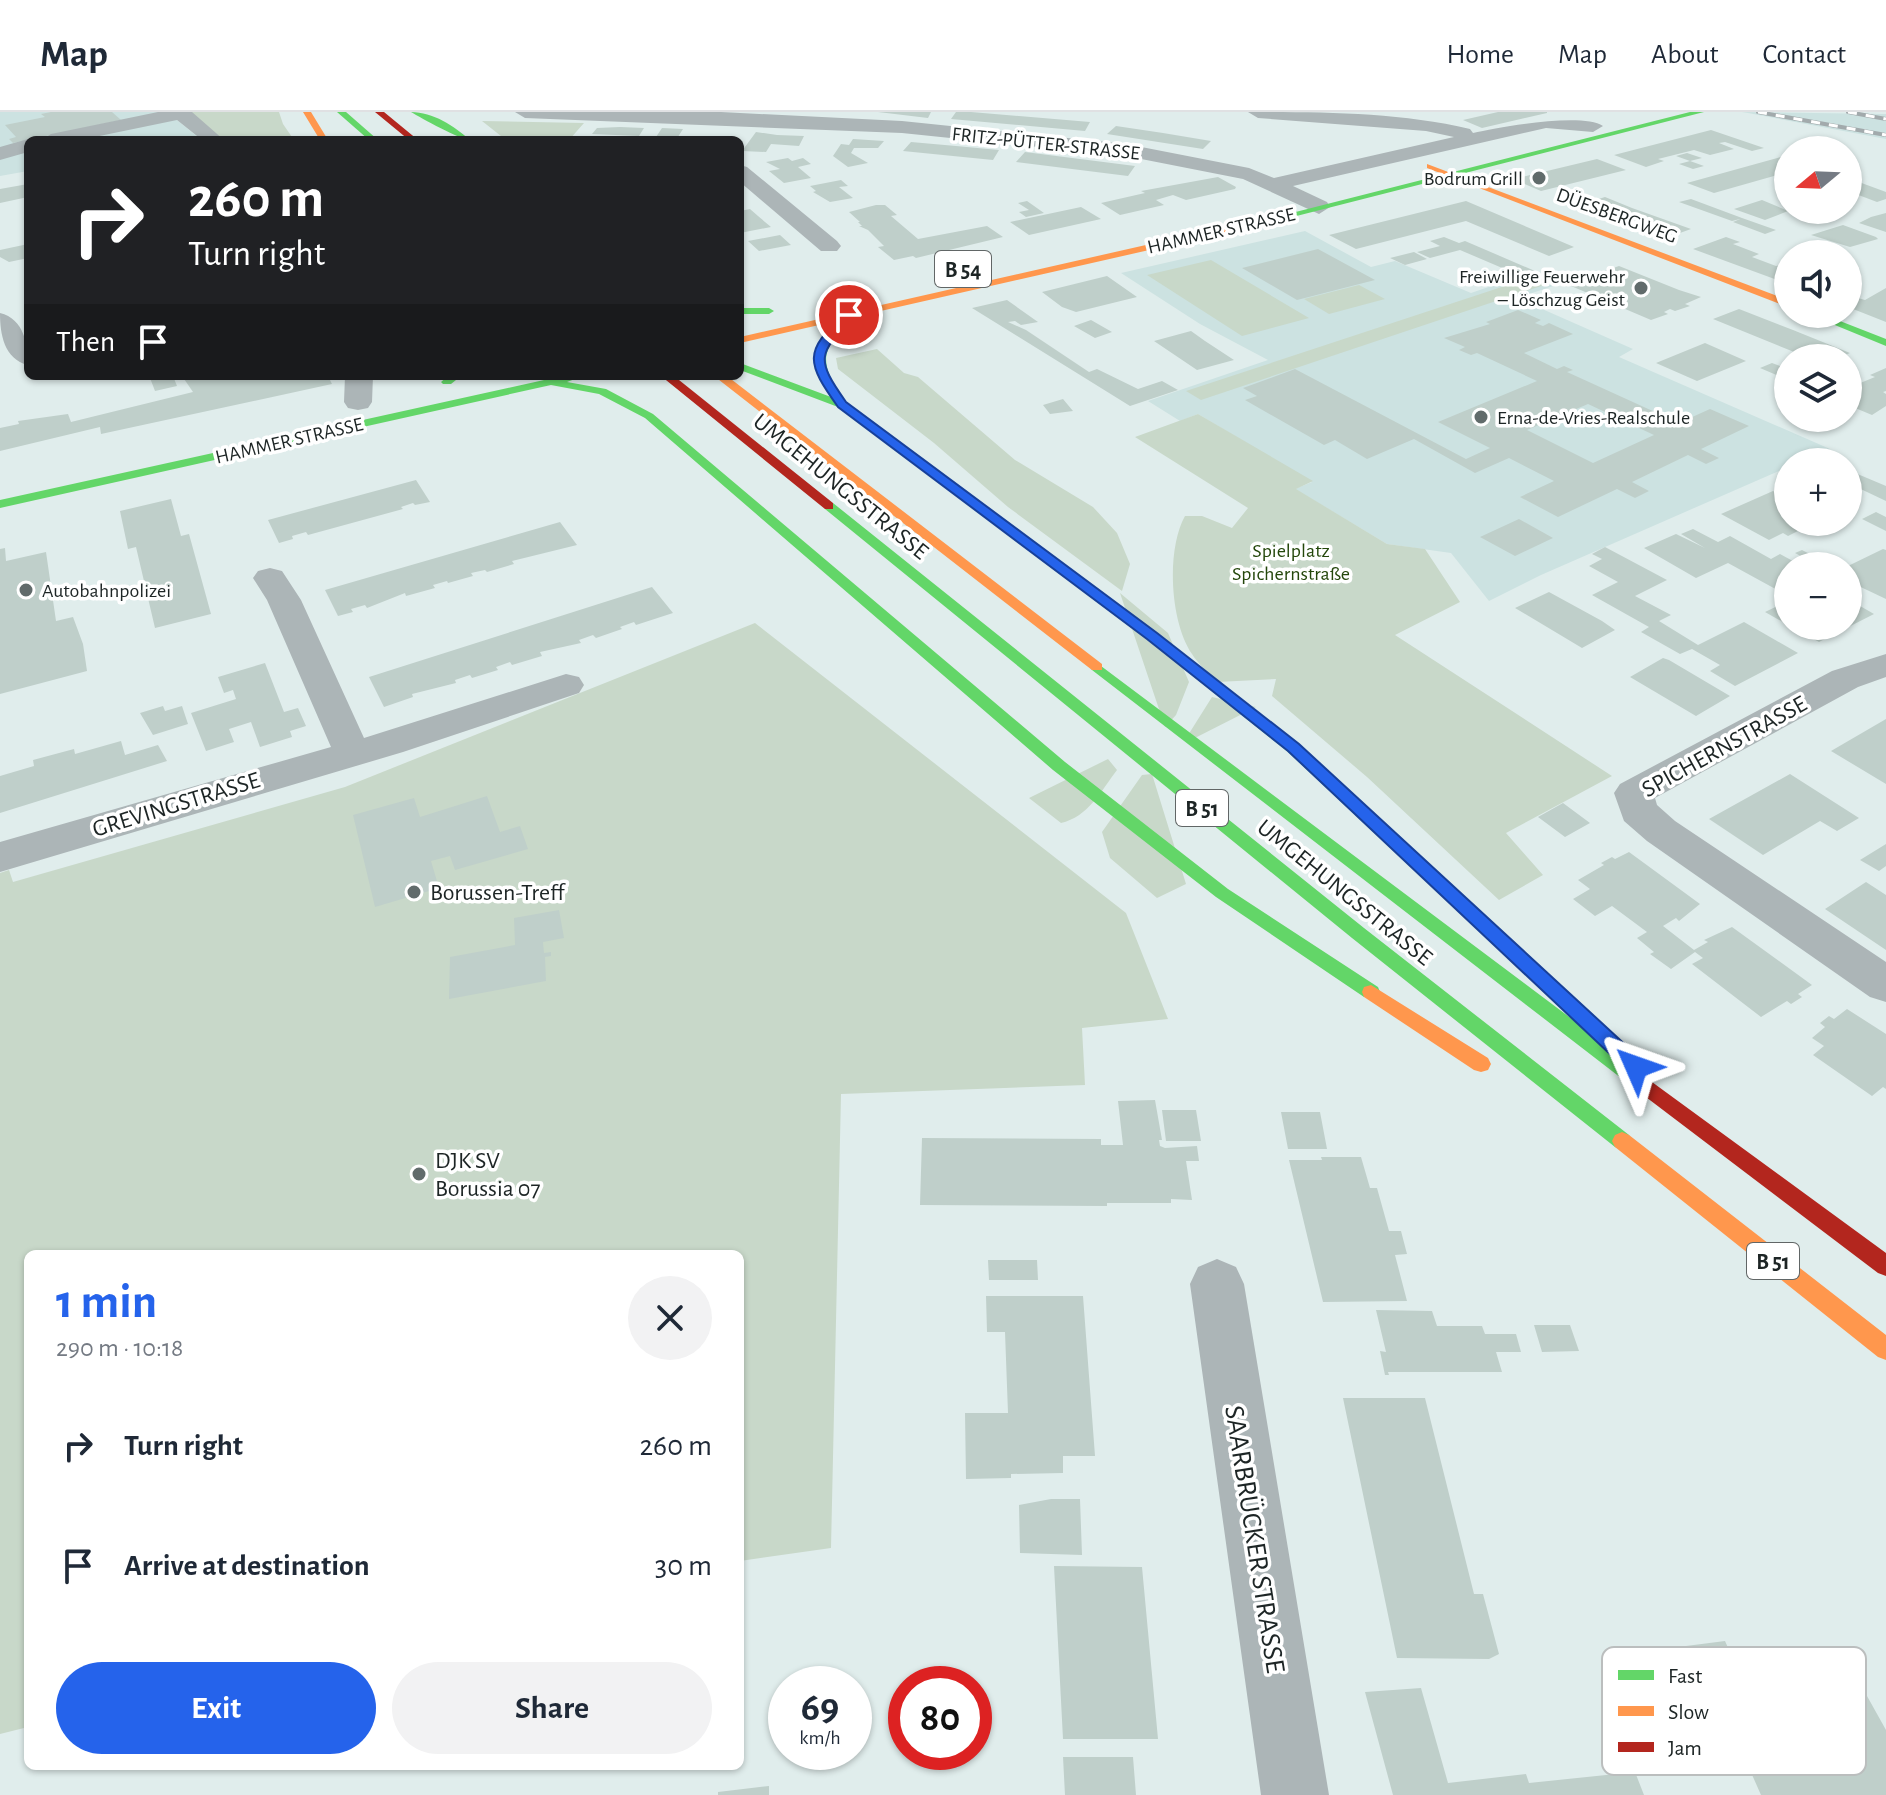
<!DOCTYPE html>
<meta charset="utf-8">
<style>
body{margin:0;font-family:"Alegreya Sans",sans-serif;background:#f2f2f3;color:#1f2937;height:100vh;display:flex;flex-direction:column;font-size:30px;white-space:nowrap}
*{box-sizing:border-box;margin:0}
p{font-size:26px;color:#747a83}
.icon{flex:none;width:44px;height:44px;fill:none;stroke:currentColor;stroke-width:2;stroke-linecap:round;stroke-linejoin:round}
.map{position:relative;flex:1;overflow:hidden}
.sheet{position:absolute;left:24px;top:1138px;width:720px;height:520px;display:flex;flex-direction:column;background:#fff;border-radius:12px;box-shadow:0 2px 6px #0004}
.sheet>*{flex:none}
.top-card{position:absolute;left:24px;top:24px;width:720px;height:244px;border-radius:12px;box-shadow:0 2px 6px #0004;background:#202124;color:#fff;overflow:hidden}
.needle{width:52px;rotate:251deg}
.buttons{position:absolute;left:1774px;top:24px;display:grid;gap:16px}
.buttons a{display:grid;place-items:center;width:88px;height:88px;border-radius:50%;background:#fff;box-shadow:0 2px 6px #0004;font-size:40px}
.speed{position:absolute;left:768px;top:1554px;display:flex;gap:16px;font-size:40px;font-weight:700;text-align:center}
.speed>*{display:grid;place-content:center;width:104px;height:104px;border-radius:50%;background:#fff;box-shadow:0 2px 6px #0004;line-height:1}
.speed small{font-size:20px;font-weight:400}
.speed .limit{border:12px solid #d22;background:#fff;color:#111}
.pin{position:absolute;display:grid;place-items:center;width:68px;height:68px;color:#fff;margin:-34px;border:4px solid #fff;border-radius:50%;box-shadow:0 2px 8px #0007}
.me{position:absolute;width:88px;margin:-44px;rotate:313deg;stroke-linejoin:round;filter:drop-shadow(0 0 6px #0008)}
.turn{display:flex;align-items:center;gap:28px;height:168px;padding:0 32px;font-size:36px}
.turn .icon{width:104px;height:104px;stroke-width:2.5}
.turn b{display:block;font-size:56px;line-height:68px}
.then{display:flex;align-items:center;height:76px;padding:0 32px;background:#0003;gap:16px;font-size:30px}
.round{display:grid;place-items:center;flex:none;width:84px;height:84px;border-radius:42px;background:#f2f2f3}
.head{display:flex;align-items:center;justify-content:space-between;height:136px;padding:0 32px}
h1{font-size:48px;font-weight:700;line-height:60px;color:#2563eb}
.cta{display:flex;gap:16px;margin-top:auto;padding:16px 32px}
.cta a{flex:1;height:92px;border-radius:48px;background:#2563eb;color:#fff;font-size:32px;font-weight:700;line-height:92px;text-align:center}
.cta a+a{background:#f2f2f3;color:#1f2937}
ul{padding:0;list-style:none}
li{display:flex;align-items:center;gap:24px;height:120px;padding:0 32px}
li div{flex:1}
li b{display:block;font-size:30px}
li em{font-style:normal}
header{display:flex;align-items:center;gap:48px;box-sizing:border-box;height:112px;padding:0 40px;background:#fff;border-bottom:2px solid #e0e1e3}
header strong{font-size:38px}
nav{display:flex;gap:44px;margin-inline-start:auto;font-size:28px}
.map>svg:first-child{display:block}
.built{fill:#cce2e1}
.green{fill:#c8d8c9}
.building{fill:#bfcfca;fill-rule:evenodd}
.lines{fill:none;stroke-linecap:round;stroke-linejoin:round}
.street{fill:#acb5b7;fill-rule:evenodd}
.fast{fill:#63d668;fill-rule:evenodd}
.slow{fill:#ff974d;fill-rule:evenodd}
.jam{fill:#b3261e;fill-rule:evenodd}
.rail-casing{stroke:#a2aaac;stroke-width:4}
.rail{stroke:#fff;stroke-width:3;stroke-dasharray:9;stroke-linecap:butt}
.route{fill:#2563eb;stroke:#184099;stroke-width:2}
.poi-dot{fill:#616b6b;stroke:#fff;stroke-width:3}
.labels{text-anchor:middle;stroke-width:7;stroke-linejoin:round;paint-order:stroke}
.far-street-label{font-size:20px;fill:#1d2525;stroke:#fff}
.far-poi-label{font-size:20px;fill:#1d2525;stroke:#fff;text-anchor:end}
.far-park-label{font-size:20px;fill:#24470b;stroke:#fff}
.shield{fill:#fff;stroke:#616666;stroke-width:2}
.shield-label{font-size:22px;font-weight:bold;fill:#1d2525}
.street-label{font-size:24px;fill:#1d2525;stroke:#fff}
.poi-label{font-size:24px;fill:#1d2525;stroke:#fff;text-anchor:start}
.near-street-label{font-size:28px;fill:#1d2525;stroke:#fff}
.key{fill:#fff;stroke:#bbbebe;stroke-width:2}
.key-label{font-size:22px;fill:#1d2525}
</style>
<header>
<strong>Map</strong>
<nav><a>Home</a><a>Map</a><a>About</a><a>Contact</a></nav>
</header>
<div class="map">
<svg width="1886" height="1683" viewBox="0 0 1886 1683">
<rect width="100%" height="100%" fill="#e0edec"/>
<path class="built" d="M0 0H167L199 26 28 28V59L0 64Z
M1742 0 1886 2V27L1748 1Z
M1305 119 1371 155 1395 149 1471 181 1530 161 1559 172 1517 186 1633 237 1619 245 1830 337 1800 350H1788V355L1541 463 1489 489 1451 441 1387 432 1295 377 1312 370 1198 302 1180 309 1148 289 1268 248 1200 212 1121 161Z"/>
<path class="green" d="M189 0H279L283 12 294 28H224Z
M482 9 584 11 569 28H506Z
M1211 148 1309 206 1242 224 1147 163Z
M1532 165 1547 172 1201 288 1186 279Z
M1359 173 1385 187 1329 202 1304 187Z
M877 237 904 261 918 265 1015 348 1093 395 1117 421 1130 452 1122 479 1008 395 934 331 838 257 836 246Z
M1198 302 1313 369 1296 377 1387 432 1425 437 1460 490 1395 523 1612 664 1506 721 1543 763 1499 788 1367 665 1272 584 1276 567 1217 570C1209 561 1198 552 1192 542 1170 510 1166 438 1185 404H1202L1232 416 1248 396 1135 325Z
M1120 481 1168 521 1189 570 1176 603 1165 615Z
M755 511 1126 801 1168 907 1082 916 1085 973 841 982 831 1436 740 1449V1142H28V1615L0 1622V761L9 758 13 770 345 675Z
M1212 585 1256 595 1189 629 1190 620Z
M1108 647 1117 658C1101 679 1088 705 1061 711L1029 686Z
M1152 662 1186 772 1157 786 1110 746 1102 720 1142 663Z"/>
<path class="building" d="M51 0H112L121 8 13 31 9 27 16 25 5 13 45 5 41 2Z
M878 0H931L928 6Z
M956 0H971L1090 10 1085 19 951 7Z
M1498 0H1547V1L1482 16 1463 8Z
M1116 14 1163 21 1211 29 1203 37 1107 22Z
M620 15 644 16 639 24 592 22 597 16Z
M662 16 683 17 676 28H654Z
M1711 18 1764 36 1752 39 1725 30 1719 31 1734 37 1710 43 1694 38 1658 47 1664 49 1646 55 1614 43Z
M756 20 777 23 804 24 799 34 771 32 766 40 742 39Z
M853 27 884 29 878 36H854L851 41 868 51 848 55 833 44 841 32 849 33Z
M911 30 956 34 999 38 993 48 903 39Z
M1025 40 1135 54 1128 64 1016 50Z
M1687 41 1702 46 1690 49 1704 54 1693 57 1679 52 1690 49 1676 44Z
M1788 43V60L1714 81 1687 71Z
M788 46 792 49 803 46 811 52 798 55 811 66 784 71 769 59 780 57 766 50Z
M1597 47 1626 58 1541 79 1513 67Z
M1218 65 1236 75 1235 77 1186 88 1173 83 1156 88 1164 93 1120 103 1101 91 1145 81 1141 79Z
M1848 66 1886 80V87L1877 90 1848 79Z
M841 68 848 74 839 75 853 86 830 90 813 80 816 79 810 74Z
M28 72V85L0 91V77Z
M1605 85 1632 96 1691 117 1666 126 1580 93Z
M1691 87 1742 106 1776 118 1765 122 1733 110 1740 107 1732 109 1679 90Z
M1762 88 1788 99 1765 108 1734 97Z
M1027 89 1044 101 1026 105 1019 100 1029 98 1018 91Z
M1466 89 1574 135 1549 144 1466 109 1356 137 1329 123Z
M876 93H885L897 103 891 104 918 127 987 114 1003 125 916 146 913 144 894 148 878 135 884 134 868 118 859 114H862L858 110H860L849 100Z
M1081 95 1101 107 1029 123 1010 110Z
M750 97 758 104 771 115 740 121V99Z
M1886 101V120L1859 111 1871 105Z
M1843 113 1876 125 1878 127 1850 135 1811 123Z
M780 123 791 133 759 139 748 129Z
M1444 125 1459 131 1465 129 1535 159 1521 164 1460 138 1430 146 1417 140 1440 134 1430 129Z
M1726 125 1740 130 1733 132 1759 142 1752 145 1776 154 1788 152V172L1693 137Z
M28 132V146L9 150 0 145V138Z
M1318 137 1375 168 1297 188 1242 156Z
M1414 140 1427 147 1405 153 1390 146Z
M1619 154 1679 178 1701 185 1685 192 1690 194 1675 199 1670 197 1664 200 1668 202 1651 208 1557 168 1578 161 1587 165Z
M1107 164 1137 185 1076 200 1062 195 1042 180Z
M1886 176V210L1848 195V183L1865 188Z
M1007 188 1038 210 1021 213 1015 209 1008 210 1026 218 1089 260 1097 257 1138 277 1162 269 1178 278 1130 294 972 196Z
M1739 197 1793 218 1850 241 1839 246H1809L1713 207Z
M1518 198 1541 208 1535 211 1543 214 1549 211 1573 222 1524 241 1557 257 1564 254 1573 258 1567 260 1679 311 1710 297 1749 314 1701 337 1719 346 1706 352 1688 343 1632 370 1649 379 1635 386 1617 377 1558 405 1520 385 1554 369 1509 346 1475 361 1414 327 1367 347 1335 328 1324 333 1245 288 1257 284 1243 276 1295 257 1466 347 1490 336 1438 310 1537 269 1477 241 1471 243 1459 238 1465 235 1444 226 1490 212 1486 210ZM1588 292 1654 323 1593 351 1527 318Z
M1091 208 1112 220 1095 226 1074 214Z
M1191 219 1205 229 1234 248 1197 258 1154 229Z
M1705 231 1746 249 1697 269 1656 251Z
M1772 251 1788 257V268L1760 256Z
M1886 256V279L1883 280 1886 282V294L1872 303 1848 293V276L1875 265 1870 263Z
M173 264 177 274 155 279 150 266Z
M182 264H250L251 268 269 264H328L332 272 101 322 100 315 0 339V316L19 312 18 309 68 302 71 310 193 280Z
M1063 287 1073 299 1050 302 1043 293Z
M1848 358 1886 374V389L1848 371Z
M416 368 430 390 415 393 413 391 401 395 403 397 308 423 306 420 292 424 293 427 279 431 268 408Z
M1773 379 1788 387V410L1812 412 1788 424 1783 421 1769 428 1721 402Z
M171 387 181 424 189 422 211 502 155 516 136 435 128 437 120 399Z
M1876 400 1886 405V419L1862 407Z
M1519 407 1553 426 1515 444 1480 425Z
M560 410 577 433 512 449 514 452 487 460 485 458 471 461 473 464 448 471 447 469 433 473 435 476 406 484 405 481 367 496 365 493 351 497 353 500 338 504 325 478Z
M1693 417 1718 430 1730 424 1771 447 1780 442 1802 454H1788V484L1728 451 1696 466 1644 436 1676 422 1705 436 1681 422Z
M1605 435 1667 468 1635 484 1671 503 1659 509 1698 533 1744 510 1798 541 1735 574 1710 559 1720 553 1692 537 1680 542 1641 520 1649 515 1592 483 1618 470 1589 454 1602 447 1592 442Z
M5 436 6 449 46 440 56 509 73 505 83 532 87 559 0 582V437Z
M1883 437 1886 438V487L1848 469V454Z
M1802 438 1833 454H1819L1795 441Z
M652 475 673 501 636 513 634 510 620 515 622 517 596 526 593 523 579 528 581 531 540 540 542 544 512 553 510 550 496 555 498 558 472 566 470 563 455 568 456 571 412 582 413 585 384 595 369 565Z
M1549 480 1602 509 1615 518 1582 536 1515 496Z
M1848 487 1874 502 1819 530 1790 514H1848Z
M1788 489V513L1765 500Z
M1663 546 1669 548 1730 584 1696 604 1630 565Z
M265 551 284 600 298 596 306 614 290 619 292 625 260 635 251 610 229 617 234 630 206 639 191 601 236 587 233 578 224 581 218 565Z
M163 594 165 599 182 594 188 612 153 623 140 601Z
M1886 607V672L1831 639Z
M121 629 125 643 158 633 167 649 0 701V664L34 654 33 648 74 637 75 642Z
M1790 662 1859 706 1837 719 1820 709 1763 743 1709 707Z
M487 684 500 720 520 714 528 737 455 758 450 744 431 749 439 776 375 795 353 703 414 686 420 705Z
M1563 691 1590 711 1565 725 1538 705Z
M1886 732V754L1879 759 1860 748Z
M1629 740 1700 792 1679 809 1676 806 1663 814 1694 838 1708 830 1704 828 1732 815 1812 873 1798 882 1802 885 1791 892 1787 889 1761 905 1692 852 1703 846 1695 840 1671 857 1650 842 1654 840 1637 826 1647 820 1612 794 1595 804 1573 787 1590 777 1578 768 1604 753 1601 751 1612 745 1615 747Z
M1866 770 1886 783V838L1825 797Z
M559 798 564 826 543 830 544 841 551 840V844L545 845 546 869 449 887 450 845 515 833 514 806Z
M1847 897 1886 922V977L1883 975 1872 984 1813 943 1824 934 1812 926 1825 915 1820 911 1829 904 1834 907Z
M1155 988 1162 1028H1159L1160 1034 1165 1036 1197 1034 1199 1049H1186L1192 1088 1171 1087V1091H1107V1094L920 1093 922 1026 1101 1027V1033H1123L1118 989Z
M1162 998H1196L1201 1029H1166Z
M1281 1000H1320L1327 1037H1288Z
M1321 1045H1361L1370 1076H1377L1389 1119H1401L1407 1142 1395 1143 1407 1189 1323 1190 1289 1048H1322Z
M988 1148H1037L1038 1168H989Z
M986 1184H1083L1095 1344H1063V1361L1011 1362V1366L966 1367 965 1301H1008L1005 1220H987Z
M1376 1198 1432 1199 1437 1214H1482L1485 1222H1516L1521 1240H1496L1502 1260H1388L1389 1263H1385L1380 1239 1386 1240Z
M1534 1213H1570L1579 1239 1542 1240Z
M1343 1286H1425L1474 1482H1483L1499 1542 1489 1547 1397 1546Z
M1051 1387H1080L1082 1443 1020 1441 1019 1393Z
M1054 1454 1142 1455 1158 1627H1063Z
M1725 1529 1754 1594 1672 1604 1647 1539Z
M1421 1576 1448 1671 1526 1662 1529 1671 1635 1660 1644 1683H1393L1365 1580Z
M1867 1584 1886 1618V1683H1761L1742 1640 1810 1630 1792 1594Z
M1063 1645H1133L1136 1683H1065Z
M769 1674V1683H718V1680Z"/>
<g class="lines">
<path class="street" d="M158 0H192L224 28H202L177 8 80 28H41L51 22Z
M515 0H721L902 9 1126 32 1249 56 1274 66 1454 25 1426 19 1258 6 1248 0C1322 0 1398 0 1470 17L1473 21C1500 15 1582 0 1603 14L1593 20 1546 16 1293 74 1327 90 1330 95 1319 102 1243 67 1126 44 902 21 525 6Z
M28 27 32 28H28V40L0 48V35Z
M740 53 747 55 837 129 841 134 837 139H821L740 70Z
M0 201C24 207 28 232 28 253 4 247 0 222 0 201Z
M345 264H373L372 290 368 296 358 298 348 296 344 290Z
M270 456 282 459 301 488 364 626 566 562 579 565 584 573 579 581 403 640 0 760V730L331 635 267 488 253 466 258 459Z
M1886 542V565L1858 575 1655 686 1657 693 1675 709 1886 850V890L1870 885 1647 729 1624 709 1614 681 1620 672 1832 559Z
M1217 1147 1236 1155 1244 1172 1329 1683H1261L1190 1172 1198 1155Z"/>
<path class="fast" d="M337 0H346L378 28H369Z
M411 0C433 0 454 14 470 28 461 28 421 6 411 0Z
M1690 0H1704L1265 112 1260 109Z
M740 196H769L774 199 769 202H740Z
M845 201 854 203C821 240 816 247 846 291L1157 521 1298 632 1426 750 1428 754 1426 758H1414L1288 640 1147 527 838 295 740 258V251L831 285C806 247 814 230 845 201Z
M1808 202H1822L1886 227V234Z
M448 264H461L451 272H443L441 270Z
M562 264H583L567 270 606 277 653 302 1065 650 1228 777 1378 875 1380 880 1378 885H1364L1216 785 1053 658 645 306 599 282 551 273 0 396V388Z
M825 391H833L1364 816 1629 1023 1632 1029 1629 1035 1622 1038 1615 1035 1352 826 825 397Z
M1097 551 1648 964 1651 970 1648 976 1641 978 1634 976 1092 558 1090 555Z"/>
<path class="slow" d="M303 0H311L328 28H320Z
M1427 52 1788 188V195L1427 56Z
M1265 106 1268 111 740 231V225Z
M714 264H727L1102 552V558H1092Z
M1420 748 1426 750 1536 851 1539 856 1536 861H1524L1414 758 1412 754Z
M1371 873 1488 946 1491 952 1488 958 1481 960 1474 958 1364 885 1362 880 1364 875Z
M1622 1020 1629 1023 1886 1223V1248L1878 1245 1615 1035 1612 1029 1615 1023Z"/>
<path class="jam" d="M375 0H384L418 28H409Z
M661 264H674L833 391V397H825Z
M1641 962 1886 1141V1164L1878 1161 1634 976 1631 970 1634 964Z"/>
<g class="rail-casing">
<path id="rail" d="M1758 0 1886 23
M1848 0 1886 7"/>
</g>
<use href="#rail" class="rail"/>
</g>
<path class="route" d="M846 201 855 203C819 242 814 245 846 290L1157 521 1299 632 1643 949 1645 955 1643 960H1629L1288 639 1147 527 838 295C807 251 802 240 846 201Z"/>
<g class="poi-dot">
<circle cx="1539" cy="66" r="8"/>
<circle cx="1641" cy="176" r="8"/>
<circle cx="1481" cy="305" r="8"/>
<circle cx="26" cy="478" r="8"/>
<circle cx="414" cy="780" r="8"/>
<circle cx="419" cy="1062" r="8"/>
</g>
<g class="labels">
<g class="far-street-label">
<text transform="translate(1046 31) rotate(6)" y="7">FRITZ-PÜTTER-STRASSE</text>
<text transform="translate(1617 103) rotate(20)" y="7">DÜESBERGWEG</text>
<text transform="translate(1221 118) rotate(-13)" y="7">HAMMER STRASSE</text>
<text transform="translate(289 328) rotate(-13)" y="7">HAMMER STRASSE</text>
</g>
<g class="far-poi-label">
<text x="1523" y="73">Bodrum Grill</text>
<text x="1625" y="171">Freiwillige Feuerwehr<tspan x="1625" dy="23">– Löschzug Geist</tspan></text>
<text x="1497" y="312" text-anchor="start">Erna-de-Vries-Realschule</text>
<text x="42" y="485" text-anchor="start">Autobahnpolizei</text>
</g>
<g class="far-park-label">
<text x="1291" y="445">Spielplatz<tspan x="1291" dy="23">Spichernstraße</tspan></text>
</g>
<g class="shield">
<rect x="935" y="139" width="56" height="36" rx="6"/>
<rect x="1176" y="678" width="52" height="36" rx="6"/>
<rect x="1747" y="1131" width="52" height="36" rx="6"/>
</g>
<g class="shield-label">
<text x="963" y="165">B 54</text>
<text x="1202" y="704">B 51</text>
<text x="1773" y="1157">B 51</text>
</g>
<g class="street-label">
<text transform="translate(841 374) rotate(39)" y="8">UMGEHUNGSSTRASSE</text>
<text transform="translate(1724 634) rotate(-29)" y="8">SPICHERNSTRASSE</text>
<text transform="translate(176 692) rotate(-17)" y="8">GREVINGSTRASSE</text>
<text transform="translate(1345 780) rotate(39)" y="8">UMGEHUNGSSTRASSE</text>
</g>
<g class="poi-label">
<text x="430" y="788">Borussen-Treff</text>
<text x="435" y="1056">DJK SV<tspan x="435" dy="28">Borussia 07</tspan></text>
</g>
<g class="near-street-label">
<text transform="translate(1256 1427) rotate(81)" y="10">SAARBRÜCKER STRASSE</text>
</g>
</g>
<rect x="1602" y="1535" width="264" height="128" rx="12" class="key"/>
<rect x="1618" y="1558" width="36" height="10" fill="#63d668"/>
<rect x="1618" y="1594" width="36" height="10" fill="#ff974d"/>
<rect x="1618" y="1630" width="36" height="10" fill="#b3261e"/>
<g class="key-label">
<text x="1668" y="1571">Fast</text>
<text x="1668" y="1607">Slow</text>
<text x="1668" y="1643">Jam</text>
</g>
</svg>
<div class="buttons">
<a><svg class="needle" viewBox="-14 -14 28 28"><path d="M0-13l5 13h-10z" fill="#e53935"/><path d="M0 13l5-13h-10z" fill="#747a83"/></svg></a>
<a><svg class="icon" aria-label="sound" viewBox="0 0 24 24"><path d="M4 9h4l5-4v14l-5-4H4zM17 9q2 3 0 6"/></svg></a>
<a><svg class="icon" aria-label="layers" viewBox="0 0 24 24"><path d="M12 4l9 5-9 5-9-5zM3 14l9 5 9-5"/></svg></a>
<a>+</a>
<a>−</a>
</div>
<div class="speed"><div>69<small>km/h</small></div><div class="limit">80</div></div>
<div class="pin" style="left:849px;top:203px;background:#d93025"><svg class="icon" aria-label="arrive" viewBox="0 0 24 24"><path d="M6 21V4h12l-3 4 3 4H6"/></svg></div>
<svg class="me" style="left:1636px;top:955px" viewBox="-20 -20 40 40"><path d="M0-17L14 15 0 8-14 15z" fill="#2563eb" stroke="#fff" stroke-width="4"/></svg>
<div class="top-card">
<div class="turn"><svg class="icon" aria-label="right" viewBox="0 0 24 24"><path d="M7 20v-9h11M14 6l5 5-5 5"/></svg><div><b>260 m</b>Turn right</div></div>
<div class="then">Then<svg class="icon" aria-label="arrive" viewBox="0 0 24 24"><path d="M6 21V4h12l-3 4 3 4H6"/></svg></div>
</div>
<section class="sheet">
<div class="head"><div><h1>1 min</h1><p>290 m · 10:18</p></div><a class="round"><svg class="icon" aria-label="close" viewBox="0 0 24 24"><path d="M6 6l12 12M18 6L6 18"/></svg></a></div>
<ul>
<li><svg class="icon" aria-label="right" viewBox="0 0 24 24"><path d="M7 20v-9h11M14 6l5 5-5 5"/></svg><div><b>Turn right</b></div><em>260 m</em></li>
<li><svg class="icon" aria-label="arrive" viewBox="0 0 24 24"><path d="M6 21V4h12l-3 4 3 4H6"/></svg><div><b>Arrive at destination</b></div><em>30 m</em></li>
</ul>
<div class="cta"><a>Exit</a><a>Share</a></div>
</section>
</div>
